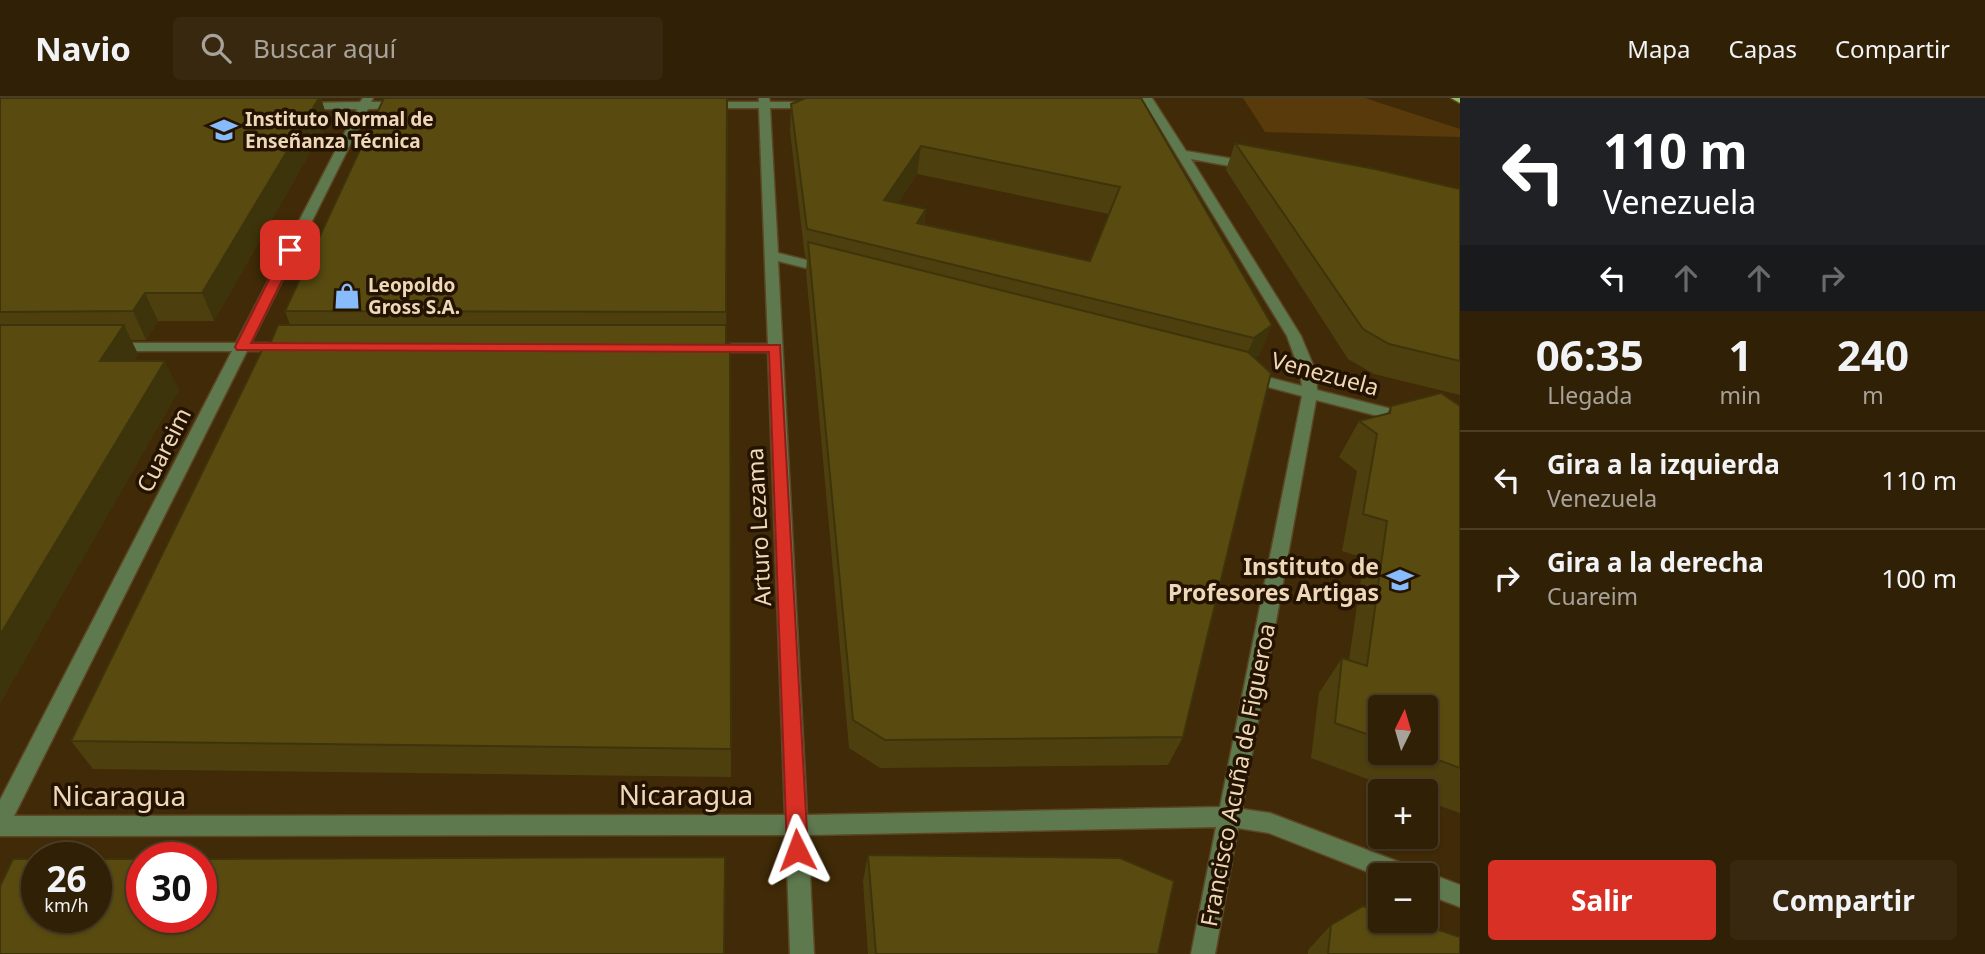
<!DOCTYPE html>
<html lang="es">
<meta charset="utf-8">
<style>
body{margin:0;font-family:"Noto Sans",sans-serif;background:#38280f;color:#f1f3f6;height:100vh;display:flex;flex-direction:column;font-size:26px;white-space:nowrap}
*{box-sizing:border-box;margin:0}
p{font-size:23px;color:#a8a39a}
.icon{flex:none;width:38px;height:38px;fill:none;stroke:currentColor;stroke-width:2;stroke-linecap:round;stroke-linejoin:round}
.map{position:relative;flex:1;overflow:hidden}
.sheet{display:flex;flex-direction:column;background:#302005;width:525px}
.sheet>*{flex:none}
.top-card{background:#202124;color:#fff;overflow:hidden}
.needle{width:46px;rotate:5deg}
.controls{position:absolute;left:1368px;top:597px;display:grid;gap:14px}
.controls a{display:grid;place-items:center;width:70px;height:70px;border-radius:7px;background:#302005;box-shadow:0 2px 5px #0004,0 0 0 2px #4b3e27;font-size:35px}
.speed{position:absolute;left:21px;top:744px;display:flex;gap:14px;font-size:35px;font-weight:700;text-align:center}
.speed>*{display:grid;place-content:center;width:91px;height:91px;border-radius:50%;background:#302005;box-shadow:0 2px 5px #0004,0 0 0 2px #4b3e27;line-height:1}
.speed small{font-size:18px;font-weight:400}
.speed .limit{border:10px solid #d22;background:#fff;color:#111}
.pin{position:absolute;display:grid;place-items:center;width:60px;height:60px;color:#fff;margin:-30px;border-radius:14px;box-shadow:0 4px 10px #0006}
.me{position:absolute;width:77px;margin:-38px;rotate:357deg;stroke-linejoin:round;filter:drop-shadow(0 0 5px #0008)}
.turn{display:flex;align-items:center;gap:24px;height:147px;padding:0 28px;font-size:32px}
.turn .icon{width:91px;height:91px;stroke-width:2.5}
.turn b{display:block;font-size:49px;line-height:60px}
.lanes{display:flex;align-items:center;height:66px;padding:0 28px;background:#0003;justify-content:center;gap:35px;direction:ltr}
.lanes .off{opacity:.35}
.eta{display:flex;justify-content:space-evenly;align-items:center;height:119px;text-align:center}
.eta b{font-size:42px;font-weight:700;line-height:49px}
.button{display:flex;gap:14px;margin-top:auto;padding:14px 28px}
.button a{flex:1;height:80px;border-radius:7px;background:#d93025;color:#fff;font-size:28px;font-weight:700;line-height:80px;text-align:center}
.button a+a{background:#38280f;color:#f1f3f6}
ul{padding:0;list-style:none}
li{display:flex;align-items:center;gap:21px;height:98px;padding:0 28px;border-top:2px solid #4b3e27}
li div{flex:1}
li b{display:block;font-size:26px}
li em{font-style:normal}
header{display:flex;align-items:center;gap:42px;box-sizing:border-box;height:98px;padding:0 35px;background:#302005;border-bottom:2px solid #4b3e27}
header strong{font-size:33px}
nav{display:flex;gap:38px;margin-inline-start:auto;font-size:24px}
.search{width:490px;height:63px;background:#38280f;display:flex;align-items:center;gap:18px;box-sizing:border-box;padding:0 24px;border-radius:7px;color:#a8a39a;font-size:26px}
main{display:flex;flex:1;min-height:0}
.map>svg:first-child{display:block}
.green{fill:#593b0b}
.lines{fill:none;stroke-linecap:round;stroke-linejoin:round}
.minor-casing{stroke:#5c4623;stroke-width:3}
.major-casing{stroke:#5c4623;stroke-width:3}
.minor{fill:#5f794f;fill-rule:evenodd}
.major{fill:#8cc26b;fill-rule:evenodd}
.wall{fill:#4d400e;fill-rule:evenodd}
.shaded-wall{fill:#3e340b}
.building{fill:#594b10;stroke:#3e340b;stroke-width:2;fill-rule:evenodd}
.route{fill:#d93025;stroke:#8d1f18;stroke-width:2}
.labels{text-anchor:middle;stroke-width:7;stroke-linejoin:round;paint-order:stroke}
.far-poi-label{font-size:19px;font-weight:bold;fill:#efd8b9;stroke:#241300;text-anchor:start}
.street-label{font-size:23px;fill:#efd8b9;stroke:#241300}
.poi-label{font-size:23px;font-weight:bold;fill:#efd8b9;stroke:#241300;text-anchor:end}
.near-street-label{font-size:28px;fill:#efd8b9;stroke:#241300}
</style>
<header>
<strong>Navio</strong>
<div class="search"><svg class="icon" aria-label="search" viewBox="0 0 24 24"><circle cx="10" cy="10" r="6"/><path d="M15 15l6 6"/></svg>Buscar aquí</div>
<nav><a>Mapa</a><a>Capas</a><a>Compartir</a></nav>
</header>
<main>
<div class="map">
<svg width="1460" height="856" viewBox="0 0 1460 856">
<rect width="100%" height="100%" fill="#402a07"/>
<path class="green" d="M1243 0H1365L1460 31V39L1265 34Z"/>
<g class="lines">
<g class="minor-casing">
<path id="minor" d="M363 0H373L371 4H403L408 7 403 10 368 11 251 245H285L292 249 285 253H247L14 718 785 717 768 254H709L702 250 709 246H768L759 10H704L699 7 704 4H759V0H769L770 4H816L821 7 816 10H770L778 155 835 169 837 172 830 176 778 163 807 717 1220 709 1302 298 1242 282 1239 279 1247 274 1302 288 1300 274 1287 238 1142 0H1152L1186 53 1252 64 1258 68 1252 72 1191 61 1301 238 1316 274 1317 292 1415 317 1417 321 1409 326 1316 302 1242 711 1270 715 1412 769 1415 777 1381 779 1269 735 1238 730 1215 856H1191L1216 729 808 737 814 856H790L786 737 0 738V702L232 253H110L103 249 110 245H236L357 11H301L295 8 301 5 360 4Z
M1426 774 1460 787V809L1426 796V777H1419Z"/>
</g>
<g class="major-casing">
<path id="major" d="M1451 0H1460V5Z"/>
</g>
<use href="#minor" class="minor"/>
<use href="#major" class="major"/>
</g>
<path class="wall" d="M0 0H321L328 23 214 223H158L146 242H131L138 256 134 263 179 292 0 605Z
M728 0 726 246H730L731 679 93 671 71 643 270 246 290 227 285 213Z
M1141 0 1272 227 1259 257 1255 260 1183 639 1168 667 880 670 849 650 806 173 807 160 805 159 790 33 791 6ZM917 76 1109 116 1090 163 924 126 926 111 898 105Z
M1235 45 1460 91V297L1374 276 1348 261 1226 72Z
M1391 308H1460V715L1426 703V693H1400L1311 660 1319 595 1342 560 1349 562 1364 460 1342 453 1357 373 1339 359 1359 323 1387 316ZM1381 609 1426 654H1381Z
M868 757 1158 856H868L863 783Z
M1331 827 1460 856H1308V852Z"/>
<path class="shaded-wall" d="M319 0H321L328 23 214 223 202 195Z
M921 48 917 76 881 130 884 102Z
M926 111 922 139 917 125Z
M145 195 158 223 146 242 133 213Z
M124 227 138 256 115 292 100 263Z
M1272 227 1259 257 1241 270 1254 240Z
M165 263 179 292 0 605V537Z"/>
<path class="building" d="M0 0H319L202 195H145L133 213 0 214Z
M384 0H727L726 214 285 213Z
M806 0H1141L1272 227 1254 240 807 131 791 6ZM921 48 1120 89 1090 163 917 125 926 111 884 102Z
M1235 45 1375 71 1460 91V263L1389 246 1363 231Z
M808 144 1248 254 1271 275 1183 639 885 642 853 622Z
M0 227H124L100 263H165L0 537Z
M278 227H726V246H730L731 651 71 643 265 246H270Z
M1441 295 1460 308V670L1417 654H1426V609H1381V641L1335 625 1342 560 1367 568 1387 423 1363 416 1377 336 1359 323 1390 315 1391 308Z
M868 757 1120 760 1174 783 1158 856H876Z
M725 759 724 856H0V788L13 761H37V819H96V761H142V819H201V761Z
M1363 808 1381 814V822H1408L1460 839V856H1328L1331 827Z"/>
<path class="route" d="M290 149 297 152 251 245 780 247 808 752 805 759 797 762 790 759 787 752 769 254 237 252 235 249 284 152Z"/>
<defs>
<g id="university-bare" transform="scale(2.1)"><path d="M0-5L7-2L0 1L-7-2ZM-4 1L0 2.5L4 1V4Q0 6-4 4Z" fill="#87bbfb" stroke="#241300" stroke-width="2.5" paint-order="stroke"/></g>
<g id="shop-bare" transform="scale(2.1)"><path d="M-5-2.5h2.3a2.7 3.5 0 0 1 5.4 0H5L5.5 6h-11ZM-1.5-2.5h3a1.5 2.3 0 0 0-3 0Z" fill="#87bbfb" stroke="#241300" stroke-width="2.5" paint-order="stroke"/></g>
</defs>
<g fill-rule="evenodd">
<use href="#university-bare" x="224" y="32"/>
<use href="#shop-bare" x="347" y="198"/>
<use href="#university-bare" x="1400" y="482"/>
</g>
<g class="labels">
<g class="far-poi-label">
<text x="245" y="28">Instituto Normal de<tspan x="245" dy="22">Enseñanza Técnica</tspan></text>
<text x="368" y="194">Leopoldo<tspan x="368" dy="22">Gross S.A.</tspan></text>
</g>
<g class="street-label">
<text transform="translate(1325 276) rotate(15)" y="8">Venezuela</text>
<text transform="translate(164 352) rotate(-63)" y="8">Cuareim</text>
<text transform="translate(759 429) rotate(-93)" y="8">Arturo Lezama</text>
<text transform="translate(1238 677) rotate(-79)" y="8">Francisco Acuña de Figueroa</text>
</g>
<g class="poi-label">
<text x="1379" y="477">Instituto de<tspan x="1379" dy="26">Profesores Artigas</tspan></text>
</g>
<g class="near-street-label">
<text x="686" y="707">Nicaragua</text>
<text x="119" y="708">Nicaragua</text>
</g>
</g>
</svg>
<div class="controls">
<a><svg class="needle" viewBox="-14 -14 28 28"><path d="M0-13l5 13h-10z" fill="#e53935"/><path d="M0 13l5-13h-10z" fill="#a8a39a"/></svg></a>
<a>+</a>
<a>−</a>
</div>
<div class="speed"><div>26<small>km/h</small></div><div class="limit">30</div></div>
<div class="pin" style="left:290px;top:152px;background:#d93025"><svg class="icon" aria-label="arrive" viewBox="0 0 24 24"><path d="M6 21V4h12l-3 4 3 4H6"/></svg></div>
<svg class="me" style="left:797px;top:752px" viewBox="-20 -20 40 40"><path d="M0-17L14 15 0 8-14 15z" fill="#d93025" stroke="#fff" stroke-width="4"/></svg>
</div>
<section class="sheet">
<div class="top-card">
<div class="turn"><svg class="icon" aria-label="left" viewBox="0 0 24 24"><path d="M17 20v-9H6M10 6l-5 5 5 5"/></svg><div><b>110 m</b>Venezuela</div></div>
<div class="lanes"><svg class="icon" aria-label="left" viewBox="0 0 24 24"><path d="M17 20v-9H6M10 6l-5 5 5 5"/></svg><svg class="icon off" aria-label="ahead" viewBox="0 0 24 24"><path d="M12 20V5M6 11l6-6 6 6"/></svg><svg class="icon off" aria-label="ahead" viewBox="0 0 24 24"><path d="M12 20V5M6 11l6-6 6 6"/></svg><svg class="icon off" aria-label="right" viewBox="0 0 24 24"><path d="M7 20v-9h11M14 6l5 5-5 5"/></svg></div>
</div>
<div class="eta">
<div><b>06:35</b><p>Llegada</p></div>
<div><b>1</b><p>min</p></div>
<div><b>240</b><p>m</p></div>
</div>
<ul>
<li><svg class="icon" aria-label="left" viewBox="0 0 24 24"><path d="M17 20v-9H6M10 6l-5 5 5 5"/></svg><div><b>Gira a la izquierda</b><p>Venezuela</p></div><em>110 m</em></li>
<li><svg class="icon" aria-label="right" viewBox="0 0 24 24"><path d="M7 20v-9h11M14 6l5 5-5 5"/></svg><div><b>Gira a la derecha</b><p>Cuareim</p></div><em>100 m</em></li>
</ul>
<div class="button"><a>Salir</a><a>Compartir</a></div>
</section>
</main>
